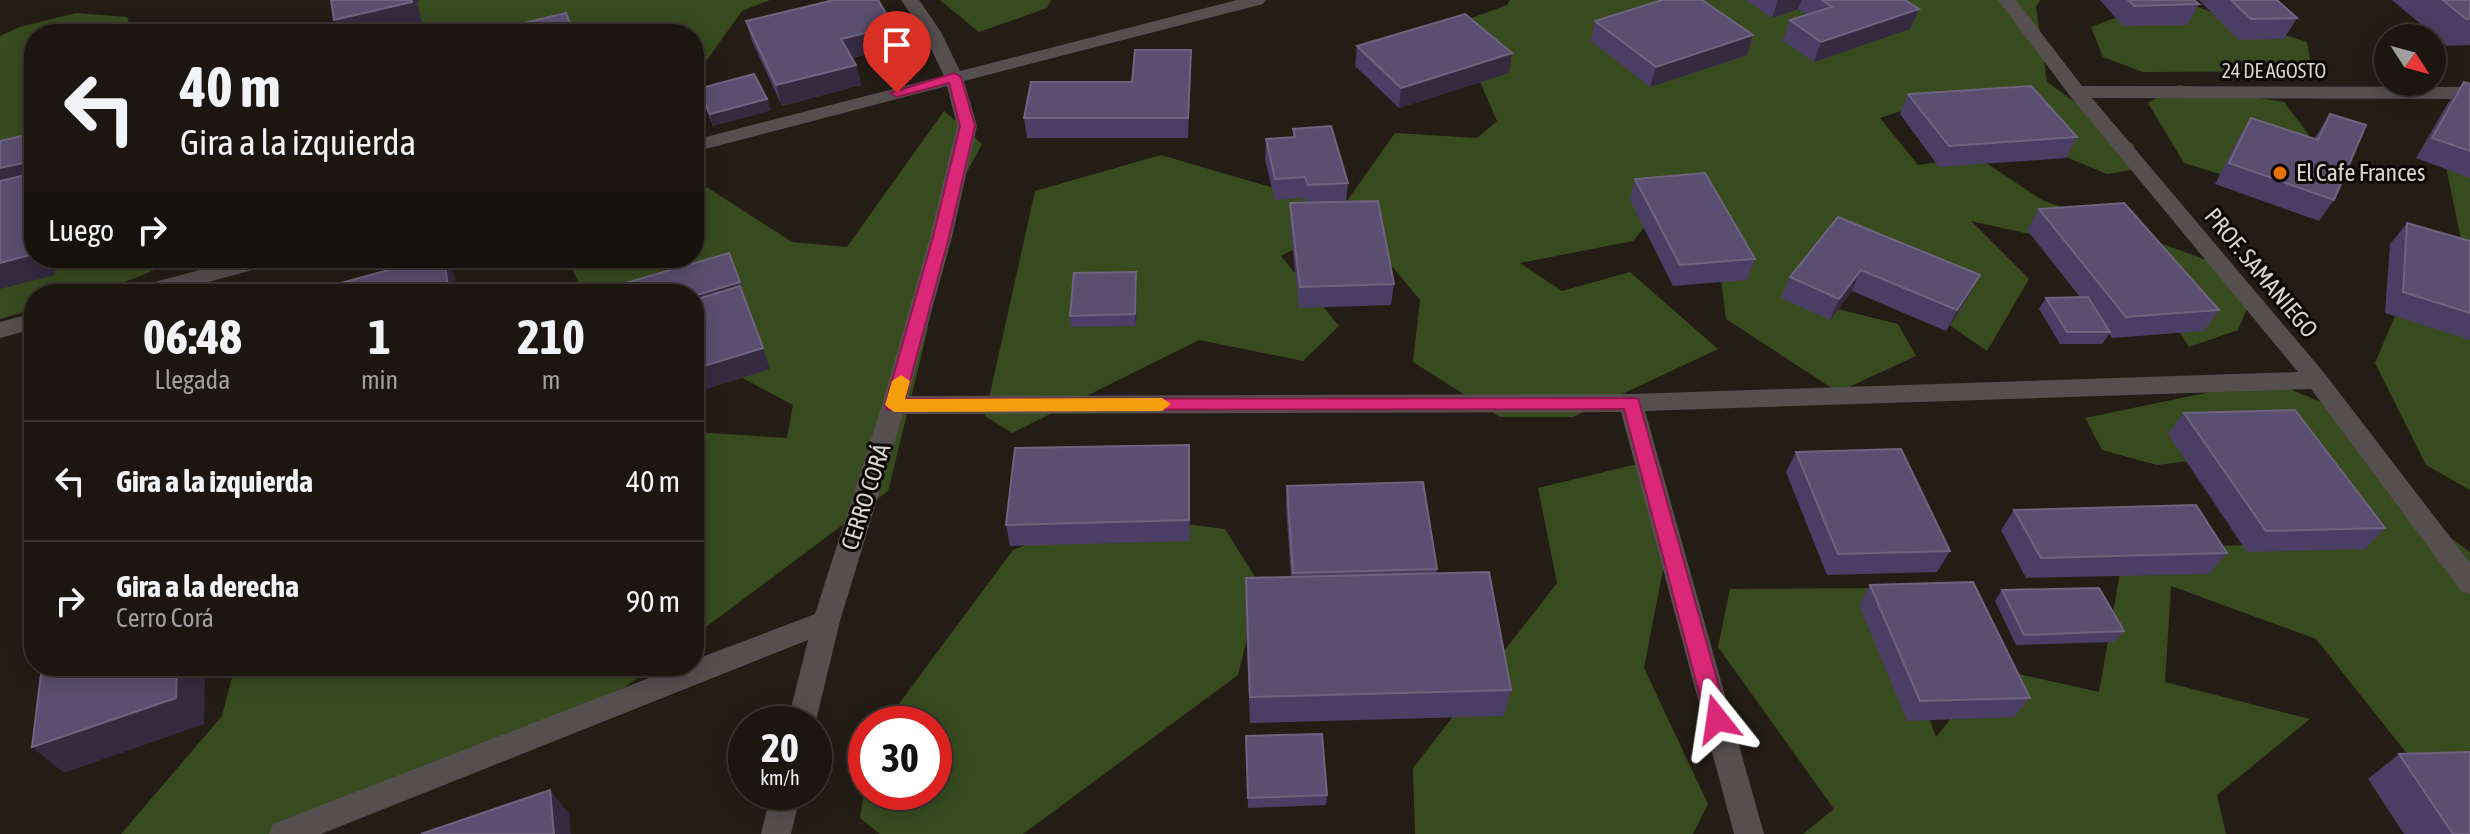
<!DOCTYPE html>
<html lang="es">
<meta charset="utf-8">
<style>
body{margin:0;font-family:"Asap Condensed",sans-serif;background:#241f19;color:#f1f3f6;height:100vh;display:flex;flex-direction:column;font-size:30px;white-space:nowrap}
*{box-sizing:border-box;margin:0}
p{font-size:26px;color:#a09f9f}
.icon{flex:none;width:44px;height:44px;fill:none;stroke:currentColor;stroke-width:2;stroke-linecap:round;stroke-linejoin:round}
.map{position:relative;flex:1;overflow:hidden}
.side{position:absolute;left:24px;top:284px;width:680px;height:392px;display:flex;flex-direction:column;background:#1b1610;border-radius:32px;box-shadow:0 4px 20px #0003,0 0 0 2px #393530}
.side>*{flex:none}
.hud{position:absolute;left:24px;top:24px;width:680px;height:244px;border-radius:32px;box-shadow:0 4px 20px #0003,0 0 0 2px #393530;background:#1b1610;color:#f1f3f6;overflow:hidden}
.needle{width:52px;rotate:126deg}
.controls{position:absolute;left:2374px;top:24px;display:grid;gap:16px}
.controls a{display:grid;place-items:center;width:72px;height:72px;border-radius:50%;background:#1b1610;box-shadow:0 4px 20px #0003,0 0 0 2px #393530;font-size:40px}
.speed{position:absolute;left:728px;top:706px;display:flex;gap:16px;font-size:40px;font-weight:700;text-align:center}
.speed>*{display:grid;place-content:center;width:104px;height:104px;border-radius:50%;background:#1b1610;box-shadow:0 4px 20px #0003,0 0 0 2px #393530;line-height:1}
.speed small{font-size:20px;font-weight:400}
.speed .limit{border:12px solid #d22;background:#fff;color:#111}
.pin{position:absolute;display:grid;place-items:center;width:68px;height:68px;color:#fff;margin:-82px -34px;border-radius:50% 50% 50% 0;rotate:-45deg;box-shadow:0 0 8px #0007}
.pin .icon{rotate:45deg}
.me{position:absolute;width:88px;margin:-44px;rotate:345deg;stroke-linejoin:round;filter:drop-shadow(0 0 6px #0008)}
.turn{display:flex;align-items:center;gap:28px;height:168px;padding:0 24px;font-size:36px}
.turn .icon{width:104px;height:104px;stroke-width:2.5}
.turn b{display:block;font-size:56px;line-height:68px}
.then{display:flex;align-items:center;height:76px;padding:0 24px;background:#0003;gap:16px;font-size:30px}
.eta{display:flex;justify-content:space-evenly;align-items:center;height:136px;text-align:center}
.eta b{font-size:48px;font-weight:700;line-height:56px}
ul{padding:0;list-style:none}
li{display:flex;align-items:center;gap:24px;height:120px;padding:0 24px;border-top:2px solid #393530}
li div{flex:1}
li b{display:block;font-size:30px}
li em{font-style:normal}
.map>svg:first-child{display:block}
.forest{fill:#384b1f}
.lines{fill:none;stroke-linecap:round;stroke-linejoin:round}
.minor{fill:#554f50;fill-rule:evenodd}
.wall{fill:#4b3e64}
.shaded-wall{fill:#352a40}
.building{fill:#5a4f70;stroke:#6e647f;stroke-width:2}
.route{fill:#db2777;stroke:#8e194d;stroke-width:2}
.slow{fill:#f59e0b}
.food-dot{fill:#e8710a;stroke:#0b0805;stroke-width:3}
.labels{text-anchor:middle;stroke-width:6;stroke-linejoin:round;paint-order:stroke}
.far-street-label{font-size:20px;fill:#dad5d1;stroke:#0b0805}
.poi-label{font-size:24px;fill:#dad5d1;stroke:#0b0805;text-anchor:start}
.street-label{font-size:24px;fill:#dad5d1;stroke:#0b0805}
</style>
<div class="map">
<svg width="2470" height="834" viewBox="0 0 2470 834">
<rect width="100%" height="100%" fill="#241d16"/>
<path class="forest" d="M419 0H770L742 11 694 78V34H578L577 30 566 34H391Z
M940 0H1051L1047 8 979 32Z
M1510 0H2040L2036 7 2047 82 2134 145 2138 169 2107 174 1932 101 1880 118 1918 165 1977 157 2042 200 2220 265 2254 292 2238 330 2189 347 2132 257 1971 221 2029 279 1987 351 1925 308 1926 258 1789 297 1898 324 1916 356 1838 392 1726 319 1714 224 1660 209 1633 241 1520 263 1562 291 1630 272 1718 349 1573 417H1500L1413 362 1420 300 1371 241 1329 231 1281 256 1339 326 1303 361 1199 340 1012 433 985 416 1035 191 1161 155 1342 208 1395 133 1477 138 1497 121 1455 24 1507 5Z
M2163 0H2175L2307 42 2312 71 2143 72 2103 57 2091 27Z
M76 13 127 17 133 34H34V148L0 150V36L20 27Z
M2178 85 2284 102 2309 135 2304 161 2255 185 2184 163 2148 103Z
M944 111 982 144 941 220 927 333 888 491 694 636V432L787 438 793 405 724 368 715 294H585L566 258H694V179L792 242 847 247Z
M2470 149V260L2464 254 2445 162Z
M0 197 34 258H180C121 286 100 294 34 294V309L0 319Z
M2395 316 2470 333V490L2426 465 2375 363Z
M2268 380 2345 412 2403 503 2470 552V760L2416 765 2316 639 2171 586 2165 682 2310 719 2217 795 2226 834H1803L1834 809 1718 647 1730 589 1883 588 1936 737 1991 668 2099 692 2124 550 2291 543 2269 451 2157 465 2102 450 2085 418Z
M1637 464 1672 523 1644 668 1708 804 1693 834H1415L1413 768 1557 583 1538 488Z
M1107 514 1225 529 1260 585 1238 675 1023 834H880L860 818 866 781V792H934V724H884L1013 550Z
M235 666H654L625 687 302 834H121L222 716Z"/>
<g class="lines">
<path class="minor" d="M901 0H919L941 32 960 71 1237 0H1266L1263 4 964 81 977 126 952 237 908 396 1631 394 2298 372 2070 96 1998 0H2016L2082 86 2470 87V99L2092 98 2325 374 2470 563V594L2461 591 2311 389 1645 411 1764 834H1734L1621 412 903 414 840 621 814 729V724H787L808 640 321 834H269L273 824 680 666H694V660L815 614 882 405 930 237 957 126 947 86 694 152V140L944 76 923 32Z
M245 258H283L280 263 163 294H125L128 289Z
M34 313V329L0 338V322Z
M771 792H801L791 834H761Z"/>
</g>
<path class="wall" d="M1746 0H1905L1919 9 1910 29 1814 62 1783 41 1790 20 1807 15 1798 9 1772 18Z
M2100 0H2194L2199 4 2187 25 2123 26Z
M2199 0H2277L2297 18 2284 39 2239 40Z
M2392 0H2470V45L2447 46Z
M746 21 898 46 852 58 856 65 861 85 782 106 752 41Z
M1595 21 1753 35 1747 55 1650 87 1591 41Z
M1357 46 1512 53 1509 73 1399 108 1355 66Z
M1191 71 1188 138H1027L1024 118 1132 82Z
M2464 82 2470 84V178L2416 158 2448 103Z
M698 89 767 99 771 110 713 126Z
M1908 94 2077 137 2066 158 1939 167 1900 114Z
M2330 114 2334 200 2319 221 2215 184 2238 139 2251 118 2314 139Z
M1293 129 1348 183 1346 202 1394 284 1391 305 1299 308 1290 224V203H1306L1304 198 1275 200 1265 160 1266 139 1293 137Z
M1635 179 1755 259 1747 280 1673 286 1630 200Z
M2039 209 2219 310 2204 331 2112 338 2109 334 2102 344H2060L2039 309 2046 298 2080 297 2027 230Z
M1838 217 1980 275 1969 296 1946 331 1852 291 1830 320 1781 298 1790 277Z
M2407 223 2470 241V340L2385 313 2390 244Z
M1137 284 1136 326 1071 327 1070 316Z
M2184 413 2385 528 2365 549 2247 552 2168 434Z
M1189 445 1190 541 1010 546 1006 525Z
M1796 452 1950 551 1937 572 1827 575 1786 472Z
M1287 486 1437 569 1436 573 1511 690 1504 716 1250 723 1245 605 1246 578 1291 577 1286 507Z
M2014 510 2227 553 2209 574 2026 578 2001 530Z
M1870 585 2030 698 2014 717 1907 721 1859 605Z
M2002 590 2124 631 2114 642 2016 645 1995 601Z
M1246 736 1327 795 1326 805 1248 808Z
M2399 754 2470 834H2404L2368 779Z"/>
<path class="shaded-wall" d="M412 0H417L422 22 372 34H342L334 20Z
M1778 0H1802L1798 9 1772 18Z
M1919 9 1910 29 1814 62 1821 42Z
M894 26 898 46 846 59 841 39Z
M1753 35 1747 55 1650 87 1656 67Z
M1191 50V71L1188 138V118Z
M1512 53 1509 73 1399 108 1401 88Z
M856 65 861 85 782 106 776 85Z
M767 99 771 110 713 126 710 114Z
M34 161V174L2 182 0 179V168Z
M34 254V258H57L55 275 0 289V263Z
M444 258H445L455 276 458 294H449Z
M1861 270 1852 291 1830 320 1839 299Z
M1136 272 1137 284 1136 326 1135 314Z
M1980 275 1969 296 1946 331 1957 310Z
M740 282 747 303 694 319V296Z
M763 348 770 369 694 393V369Z
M177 666H205L204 724 64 773 32 747Z
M550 790 569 814 571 834H554Z"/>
<path class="building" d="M331 0H412V2L334 20Z
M834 0H878L894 26 841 39 856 65 776 85 746 21Z
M1662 0H1702L1753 35 1656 67 1595 21Z
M1822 0H1905L1919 9 1821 42 1790 20 1832 7Z
M2128 0H2194L2199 4 2134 6Z
M2231 0H2277L2297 18 2251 19Z
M2443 0H2470V19H2466Z
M566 13 574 34H519L516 25Z
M1465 14 1512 53 1401 88 1357 46Z
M1135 50H1191L1188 118H1024L1031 82H1132Z
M754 74 767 99 710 114 698 89Z
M2464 82 2470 84V151L2432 138Z
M2031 86 2077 137 1949 146 1908 94Z
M2330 114 2366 125 2334 200 2229 163 2251 118 2318 140Z
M1331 126 1348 183 1308 185 1305 177 1275 179 1266 139 1295 137 1293 129Z
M34 133V161L0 168V141Z
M34 173V254L0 263V181Z
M1705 173 1755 259 1680 265 1635 179Z
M1378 201 1394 284 1300 287 1290 203Z
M2124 203 2219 310 2126 317 2039 209Z
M1838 217 1980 275 1957 310 1861 270 1839 299 1790 277Z
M2407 223 2470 241V313L2403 292Z
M729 253 740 282 694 296V294H596L595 292Z
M432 258H444L449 294H301Z
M1136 272 1135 314 1070 316 1074 273Z
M740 286 763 348 694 369V300Z
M2088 297 2110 332H2067L2046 298Z
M2295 410 2385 528 2266 531 2184 413Z
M1189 445V520L1006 525 1015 448Z
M1901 449 1950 551 1838 554 1796 452Z
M1423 482 1437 569 1293 573 1287 486Z
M2196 505 2227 553 2041 558 2014 510Z
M1489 572 1511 690 1250 697 1246 578Z
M1973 582 2030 698 1920 701 1870 585Z
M2099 588 2124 631 2024 635 2002 590Z
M42 666H177L176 698 32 747Z
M1322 734 1327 795 1248 798 1246 736Z
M2470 752V834H2453L2399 754Z
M550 790 554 834H421Z"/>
<path class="route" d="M954 73 961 77 975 126 949 237 905 399 1638 398 1728 719 1725 726 1717 728 1710 726 1706 719 1624 409 888 410 885 405 933 237 960 126 949 83 897 97 890 93Z"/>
<path class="slow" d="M901 375 910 381 905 399 1162 398 1171 404 1162 411 894 412 885 405 892 381Z"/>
<circle class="food-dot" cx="2280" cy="173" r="8"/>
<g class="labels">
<g class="far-street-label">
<text x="2274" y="78">24 DE AGOSTO</text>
</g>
<g class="poi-label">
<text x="2296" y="181">El Cafe Frances</text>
</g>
<g class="street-label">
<text transform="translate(2261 273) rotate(50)" y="8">PROF. SAMANIEGO</text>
<text transform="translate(866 497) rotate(-72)" y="8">CERRO CORÁ</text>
</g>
</g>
</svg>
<div class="controls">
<a><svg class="needle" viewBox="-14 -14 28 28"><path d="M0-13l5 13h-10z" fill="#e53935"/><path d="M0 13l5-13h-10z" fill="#a09f9f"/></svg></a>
</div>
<div class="speed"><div>20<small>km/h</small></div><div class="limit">30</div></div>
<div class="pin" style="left:897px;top:93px;background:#d93025"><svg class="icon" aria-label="arrive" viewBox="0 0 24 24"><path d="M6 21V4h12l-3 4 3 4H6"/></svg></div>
<svg class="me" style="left:1717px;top:719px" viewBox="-20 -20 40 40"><path d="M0-17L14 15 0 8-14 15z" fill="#db2777" stroke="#fff" stroke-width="4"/></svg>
<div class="hud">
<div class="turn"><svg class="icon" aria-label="left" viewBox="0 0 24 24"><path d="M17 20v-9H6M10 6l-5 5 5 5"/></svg><div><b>40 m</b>Gira a la izquierda</div></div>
<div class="then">Luego<svg class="icon" aria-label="right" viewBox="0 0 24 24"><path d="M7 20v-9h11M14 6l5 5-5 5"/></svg></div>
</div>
<section class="side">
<div class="eta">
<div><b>06:48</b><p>Llegada</p></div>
<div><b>1</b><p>min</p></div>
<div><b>210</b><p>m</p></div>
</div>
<ul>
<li><svg class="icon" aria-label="left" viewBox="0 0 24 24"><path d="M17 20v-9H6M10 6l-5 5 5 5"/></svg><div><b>Gira a la izquierda</b></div><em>40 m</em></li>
<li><svg class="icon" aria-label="right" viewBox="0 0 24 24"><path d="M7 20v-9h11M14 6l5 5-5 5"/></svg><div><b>Gira a la derecha</b><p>Cerro Corá</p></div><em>90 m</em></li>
</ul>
</section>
</div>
